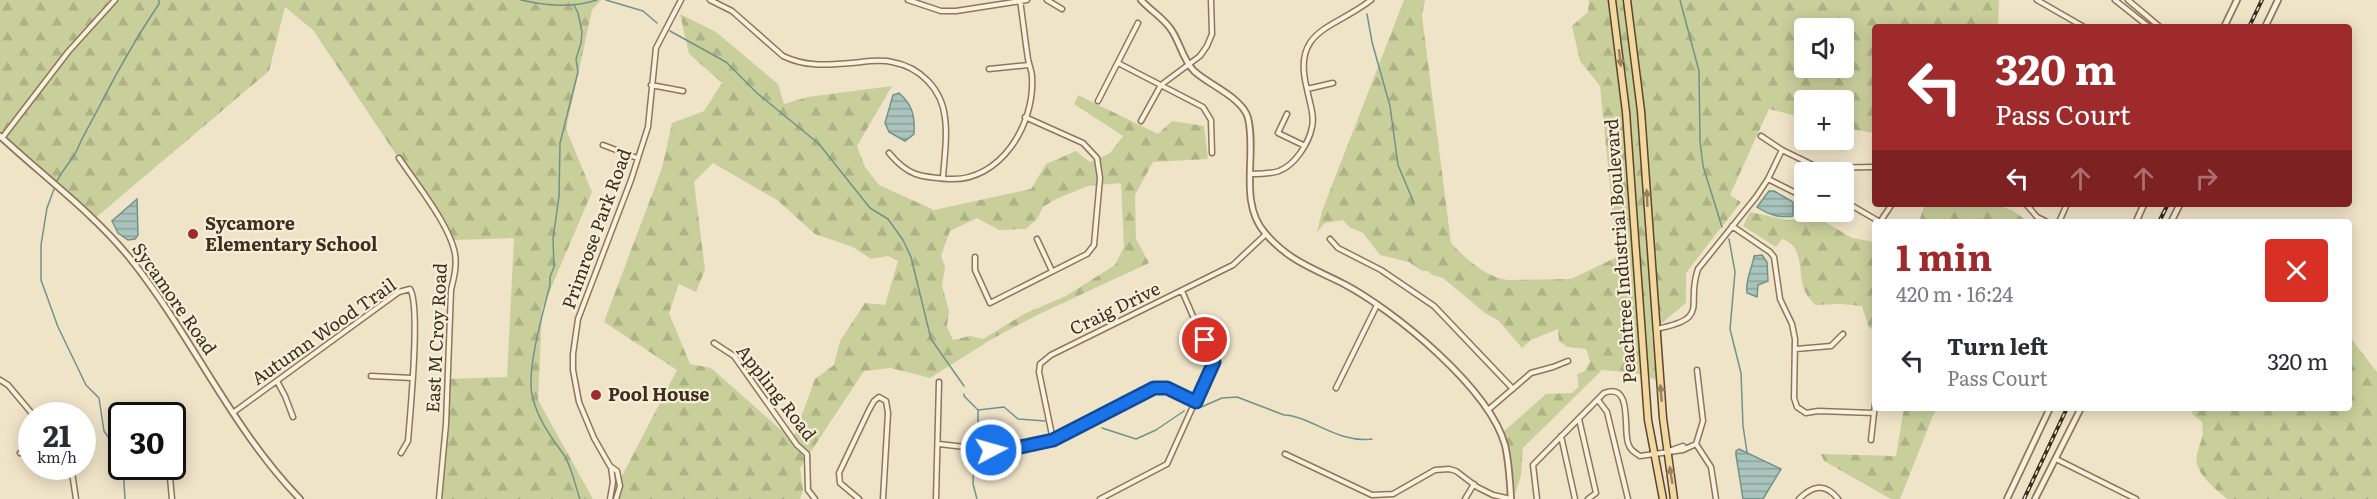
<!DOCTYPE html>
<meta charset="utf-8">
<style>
body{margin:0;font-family:Literata,serif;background:#f7f7f7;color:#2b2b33;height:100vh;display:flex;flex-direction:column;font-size:22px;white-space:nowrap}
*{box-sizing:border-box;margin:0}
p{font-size:20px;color:#7c7c81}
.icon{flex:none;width:33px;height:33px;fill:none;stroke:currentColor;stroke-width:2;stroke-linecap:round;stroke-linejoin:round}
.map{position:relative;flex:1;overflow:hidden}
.drawer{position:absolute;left:1872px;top:219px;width:480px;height:192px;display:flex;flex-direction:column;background:#fff;border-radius:6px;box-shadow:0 3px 15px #0003}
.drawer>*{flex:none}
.hud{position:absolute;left:1872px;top:24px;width:480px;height:183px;border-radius:6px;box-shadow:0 3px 15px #0003;background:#9e2a2b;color:#fff;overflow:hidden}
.buttons{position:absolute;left:1794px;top:18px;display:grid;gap:12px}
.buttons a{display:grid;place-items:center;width:60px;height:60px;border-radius:6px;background:#fff;box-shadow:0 3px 15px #0003;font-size:30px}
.speed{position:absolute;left:18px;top:402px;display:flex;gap:12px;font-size:30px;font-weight:700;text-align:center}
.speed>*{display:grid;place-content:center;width:78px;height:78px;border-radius:50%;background:#fff;box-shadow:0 3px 15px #0003;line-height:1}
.speed small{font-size:15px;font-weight:400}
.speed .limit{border:3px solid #111;border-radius:9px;background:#fff;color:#111}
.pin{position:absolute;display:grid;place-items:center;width:51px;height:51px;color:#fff;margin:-26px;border:3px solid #fff;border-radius:50%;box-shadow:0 2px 6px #0007}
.me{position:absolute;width:66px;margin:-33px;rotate:84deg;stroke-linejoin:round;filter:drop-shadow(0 0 4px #0008)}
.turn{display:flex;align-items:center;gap:21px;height:126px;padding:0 24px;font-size:27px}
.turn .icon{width:78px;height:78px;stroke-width:2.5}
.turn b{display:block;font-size:42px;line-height:51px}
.lanes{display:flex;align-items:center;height:57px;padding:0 24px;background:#0003;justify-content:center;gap:30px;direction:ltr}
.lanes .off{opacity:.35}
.round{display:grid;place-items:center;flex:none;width:63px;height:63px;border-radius:6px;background:#f7f7f7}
.head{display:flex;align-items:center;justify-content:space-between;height:102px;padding:0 24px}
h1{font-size:36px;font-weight:700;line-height:45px;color:#9e2a2b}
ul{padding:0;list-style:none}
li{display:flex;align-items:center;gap:18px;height:78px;padding:0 24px}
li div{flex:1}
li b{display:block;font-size:22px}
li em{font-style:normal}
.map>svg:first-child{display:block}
.forest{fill:url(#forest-firs);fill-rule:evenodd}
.water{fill:url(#water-rules);stroke:#6f938a;stroke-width:1.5}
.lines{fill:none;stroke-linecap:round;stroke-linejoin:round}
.stream{stroke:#6f938a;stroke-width:1.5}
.minor-casing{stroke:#8d765c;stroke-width:7}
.tertiary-casing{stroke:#8d765c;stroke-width:8}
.primary-casing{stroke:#5b4430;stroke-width:9}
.minor{stroke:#faf1dc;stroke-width:4}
.tertiary{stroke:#faf1dc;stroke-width:4.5}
.primary{stroke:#f3d9a0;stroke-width:6}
.rail-casing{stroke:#3d2e20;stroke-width:4}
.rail{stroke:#f7eed8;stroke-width:1.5;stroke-dasharray:4.5;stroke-linecap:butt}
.oneway{fill:#988460}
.route-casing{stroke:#114b97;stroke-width:15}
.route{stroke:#1a73e8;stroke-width:10}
.poi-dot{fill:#9e2a2b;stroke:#f7eed8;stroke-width:2}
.labels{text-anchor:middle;stroke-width:4.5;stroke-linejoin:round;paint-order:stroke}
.poi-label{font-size:18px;font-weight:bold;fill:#3d2e20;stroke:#f7eed8;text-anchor:start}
.street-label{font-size:18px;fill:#3d2e20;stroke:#f7eed8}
</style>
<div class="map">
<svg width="2377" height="499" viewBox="0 0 2377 499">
<defs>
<pattern id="forest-firs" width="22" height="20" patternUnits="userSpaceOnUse" patternTransform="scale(1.5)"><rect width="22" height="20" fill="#c9cf9b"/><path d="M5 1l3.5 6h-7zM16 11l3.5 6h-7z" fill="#aeb285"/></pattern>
<pattern id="water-rules" width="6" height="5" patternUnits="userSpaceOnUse" patternTransform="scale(1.5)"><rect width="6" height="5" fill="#a9c4bc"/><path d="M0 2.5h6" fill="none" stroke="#8ba098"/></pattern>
</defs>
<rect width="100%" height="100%" fill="#f0e4c8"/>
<path class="forest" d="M0 0H601L592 10 566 129 592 192 542 309 538 400 593 499H439L446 379 507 377 514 238 453 240 313 30 285 7 269 71 93 220 0 136Z
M1404 0H1425L1422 16 1451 243C1466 259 1485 277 1508 280L1571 279 1617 257 1600 86 1580 61 1572 26 1588 12 1589 0H1999L1998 27H1875V133L1844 128V100H1804V118L1769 109 1730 195 1741 202 1686 273V303L1651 332 1663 382 1635 373 1602 370 1523 448 1521 476 1515 494 1505 439 1501 434 1546 394 1572 393 1579 386 1577 374 1585 371 1590 361 1586 349 1567 347 1559 341 1558 329 1531 340 1522 348 1498 320 1485 313 1443 278 1432 275 1428 271H1422L1409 262 1380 255 1363 233 1349 227 1343 220 1325 223 1317 232 1322 211ZM1804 28H1844V68H1804Z
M680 14 716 32 778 84 784 104 808 97 892 86 857 146 865 167 879 185 934 210 1031 189 1046 164 1076 151 1090 162 1110 153 1123 136 1074 104 1078 95 1158 134 1172 121 1204 126 1208 159 1153 162 1135 195 1136 239 1149 263 1035 316 992 339 930 378 891 368 864 371 800 468 803 490 800 499H610L677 370 604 322 662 168 672 123 704 111 722 83 689 54ZM713 163 777 200 815 234 853 247 871 259 888 256 898 261 885 305 865 303 840 341 834 365 815 379 794 436 780 429 711 368 690 364 669 313 679 284 696 292 705 270 694 182ZM1121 183 1124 247 1115 265 1066 296 1024 314 983 339 970 336 953 340 947 327 949 310 942 286 945 267 941 256 950 231 977 218 999 230 1026 229 1037 219 1043 207 1056 199 1088 186Z
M1925 204C1958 204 2002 195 2027 222H1919Z
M1750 212 1787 220H1822L1852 238 1875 242V330L1869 328 1862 306 1840 304 1815 305C1811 300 1806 295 1804 289 1798 272 1804 245 1782 239L1776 247 1743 226Z
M2349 336 2377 372V499H2227C2215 488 2192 472 2197 454 2201 439 2204 439 2202 422L2192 414 2194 408H2349Z
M1904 408H1936L1900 499H1891L1824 461 1821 454 1896 456Z"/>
<path class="water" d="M899 93C913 105 915 117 914 134L905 141 889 132 885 123 893 95Z
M1769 191H1774L1793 202V216C1779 218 1769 215 1757 207Z
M137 199 138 235 135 239 128 240 118 233 112 221Z
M1762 255 1767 262 1768 281 1758 285 1757 297 1747 293C1745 280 1752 269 1754 256Z
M1739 449 1781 469 1763 499H1743L1736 455V451Z"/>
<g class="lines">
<path class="stream" d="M521 0C547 6 571 8 597 0
M606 0 643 11 657 23
M1680 0 1699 71 1700 141 1703 166 1722 227
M574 5 578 13 582 32 581 43 576 59 578 72 560 143 559 196 553 239 554 267 550 277V285C543 313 525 373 533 399 539 421 551 437 564 455 572 467 575 486 580 499
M1367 14 1372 42 1390 106 1398 165 1414 203
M670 31 726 62 757 93 819 144 870 208 888 219 903 240 911 257 931 339 964 386
M57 181C62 170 72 161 77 150 83 135 91 123 98 109 117 72 135 39 159 4V0
M54 189 47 208 41 245V280L58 327 86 385 99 398 104 431 113 444 122 464
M1729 239 1735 272 1730 329 1741 373 1743 426 1747 452
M964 394V396L978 410V433L975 442
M1199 408 1222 398 1237 397 1284 415C1311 416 1338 444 1372 439
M978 410 1004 407 1018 419 1045 421
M1102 428 1136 439 1156 430 1184 411
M974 455 973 484 977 499
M123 466 125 499"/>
<g class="minor-casing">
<path id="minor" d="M710 0 732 11 783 56C806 67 826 65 851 63 863 62 880 59 892 62 920 67 942 89 945 118 948 137 944 159 943 178
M908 0 941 11H956L1027 0
M1047 0 1062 9
M2037 0 2084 27
M2115 0 2149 27
M2128 0 2160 27
M1118 63 1203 107 1211 120 1212 153
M989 69 1029 65
M651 85 683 91
M1307 89C1291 29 1334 29 1371 0
M1098 101 1138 23
M1287 114 1278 133 1303 145
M1141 121 1161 85 1200 56 1207 46 1212 34 1211 0
M1761 136 1782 150 1819 168 1875 167
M2 138 68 52 115 0
M603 145 637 158
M889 153C908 176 920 177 949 179 1000 182 1035 125 1032 77 1032 71 1029 65 1028 59 1025 40 1023 20 1020 0
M399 158C415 182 450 225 455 254 457 266 454 278 451 290L446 424 439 499
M1250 174C1260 174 1270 174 1279 171 1295 165 1309 143 1312 127 1315 115 1309 101 1307 89L1333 83
M1768 179 1800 195H1804
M1844 201 1880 222
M2026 204 2037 217 2047 222
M1880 222 1892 204
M2059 222 2067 204
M1732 226 1770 252 1774 257 1780 299 1792 324 1795 339 1794 398 1797 407 1806 413 1818 411 1874 413
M1037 239 1052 271
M1330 239 1338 248 1381 270 1434 306 1513 389
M975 257V270L990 303 1087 254 1094 245 1100 178 1097 158 1083 143 1025 117
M1656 329C1712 318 1685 306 1698 269L1756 197 1768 179 1782 150
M714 343 734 356 797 445 807 454 808 490 815 499
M1796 349 1831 346 1843 334
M371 376 412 378
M0 380 8 385 34 416
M277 381 285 396 293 417
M1336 388 1377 305
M1598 400 1607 412 1628 499
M1488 410 1531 373 1553 367 1568 361
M234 412 399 292 410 289C421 306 410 414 408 441L401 453
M1579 419 1596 493 1588 499
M1561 436 1575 499
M1053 440 1039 372 1040 364 1051 355 1233 265 1266 234
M1871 440 1875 404
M939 444 991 450 1053 440 1154 388 1167 389 1196 402
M1696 444 1703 421 1697 370
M1696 444 1711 467 1716 499
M1669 451 1683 446 1685 448
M20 453 32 444
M1285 454 1372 495 1393 494 1435 470 1449 469 1456 471 1477 487 1493 495 1511 499
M2056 459 2136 499
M71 466 76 499
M169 466 172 499
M610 499 613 482 611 467
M616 499 620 486 617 471 610 466 594 438 579 402 573 370V354L578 319 631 180 648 127 656 48 681 0
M859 499 840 483 839 473 869 410 874 401 879 397 886 401 888 413 883 499
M936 499 939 382
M1100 499 1167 464 1213 362 1182 291
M1465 499 1474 484
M1537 499 1533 465 1604 393C1633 382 1623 428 1628 443 1630 450 1634 452 1640 456L1683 450 1696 444
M1799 499C1812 486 1825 482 1838 499"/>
</g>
<g class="tertiary-casing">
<path id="tertiary" d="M1141 0C1150 10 1162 17 1170 28 1180 41 1182 59 1194 71 1209 85 1243 98 1248 118 1257 154 1238 202 1265 233 1289 261 1312 268 1344 284 1395 311 1489 388 1505 445 1509 462 1510 481 1511 499
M2224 27 2237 0
M2265 27 2278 0
M0 136C43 176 92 212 129 257 191 334 231 428 300 499
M2136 222 2144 204
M2171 222 2180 204
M2007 499 2050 408
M2035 499 2081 408"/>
</g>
<g class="primary-casing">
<path id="primary" d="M1612 0 1626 112 1648 420 1663 499
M1627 0 1641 111 1663 418 1674 499"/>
</g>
<use href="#minor" class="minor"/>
<use href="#tertiary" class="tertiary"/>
<use href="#primary" class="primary"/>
<g class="rail-casing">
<path id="rail" d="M2249 27 2262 0
M2159 222 2168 204
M2024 499 2067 408"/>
</g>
<use href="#rail" class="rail"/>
</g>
<defs><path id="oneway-solid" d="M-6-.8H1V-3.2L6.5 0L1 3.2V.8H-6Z" transform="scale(1.5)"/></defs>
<g class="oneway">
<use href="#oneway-solid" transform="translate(1620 58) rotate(83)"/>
<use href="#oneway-solid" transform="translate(1647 198) rotate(-93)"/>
<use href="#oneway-solid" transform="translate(1661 393) rotate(-95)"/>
<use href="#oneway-solid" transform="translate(1671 475) rotate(-99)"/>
</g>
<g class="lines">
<g class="route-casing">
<path id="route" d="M991 450 1016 448 1053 440 1154 388H1167L1196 402 1214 362 1205 340"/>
</g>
<use href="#route" class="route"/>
</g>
<g class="poi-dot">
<circle cx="193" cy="234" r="6"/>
<circle cx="596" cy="395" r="6"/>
</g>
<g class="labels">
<g class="poi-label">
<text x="205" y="230">Sycamore<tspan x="205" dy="21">Elementary School</tspan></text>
<text x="608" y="401">Pool House</text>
</g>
<g class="street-label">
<text transform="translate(597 229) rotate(-70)" y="6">Primrose Park Road</text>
<text transform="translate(1621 251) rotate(-94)" y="6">Peachtree Industrial Boulevard</text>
<text transform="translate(174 299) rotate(55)" y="6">Sycamore Road</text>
<text transform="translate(1115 309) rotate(-26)" y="6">Craig Drive</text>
<text transform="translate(324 332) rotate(-35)" y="6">Autumn Wood Trail</text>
<text transform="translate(437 338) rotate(-87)" y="6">East M Croy Road</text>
<text transform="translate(776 393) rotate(52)" y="6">Appling Road</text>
</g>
</g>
</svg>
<div class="buttons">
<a><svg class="icon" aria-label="sound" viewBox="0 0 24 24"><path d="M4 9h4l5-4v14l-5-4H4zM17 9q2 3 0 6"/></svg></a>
<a>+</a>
<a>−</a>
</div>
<div class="speed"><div>21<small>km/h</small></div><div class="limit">30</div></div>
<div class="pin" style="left:1205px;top:340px;background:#d93025"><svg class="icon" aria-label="arrive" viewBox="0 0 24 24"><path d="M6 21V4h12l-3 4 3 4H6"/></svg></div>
<svg class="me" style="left:991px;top:450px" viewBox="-20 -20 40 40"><circle r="17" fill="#1a73e8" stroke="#fff" stroke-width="3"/><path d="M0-11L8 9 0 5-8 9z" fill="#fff"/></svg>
<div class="hud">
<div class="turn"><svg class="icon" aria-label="left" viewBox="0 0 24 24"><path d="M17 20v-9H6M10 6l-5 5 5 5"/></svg><div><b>320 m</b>Pass Court</div></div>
<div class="lanes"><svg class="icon" aria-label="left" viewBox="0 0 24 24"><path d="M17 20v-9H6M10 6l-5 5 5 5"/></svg><svg class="icon off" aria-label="ahead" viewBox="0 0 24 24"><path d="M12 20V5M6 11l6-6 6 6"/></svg><svg class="icon off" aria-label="ahead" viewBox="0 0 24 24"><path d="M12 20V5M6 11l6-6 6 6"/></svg><svg class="icon off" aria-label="right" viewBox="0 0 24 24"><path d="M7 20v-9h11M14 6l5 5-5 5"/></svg></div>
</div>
<section class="drawer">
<div class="head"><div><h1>1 min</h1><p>420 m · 16:24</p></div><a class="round" style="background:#d93025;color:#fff"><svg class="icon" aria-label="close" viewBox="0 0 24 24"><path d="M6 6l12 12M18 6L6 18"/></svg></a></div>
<ul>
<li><svg class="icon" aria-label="left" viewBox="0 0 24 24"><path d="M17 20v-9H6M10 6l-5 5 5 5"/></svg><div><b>Turn left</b><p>Pass Court</p></div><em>320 m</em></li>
</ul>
</section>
</div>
